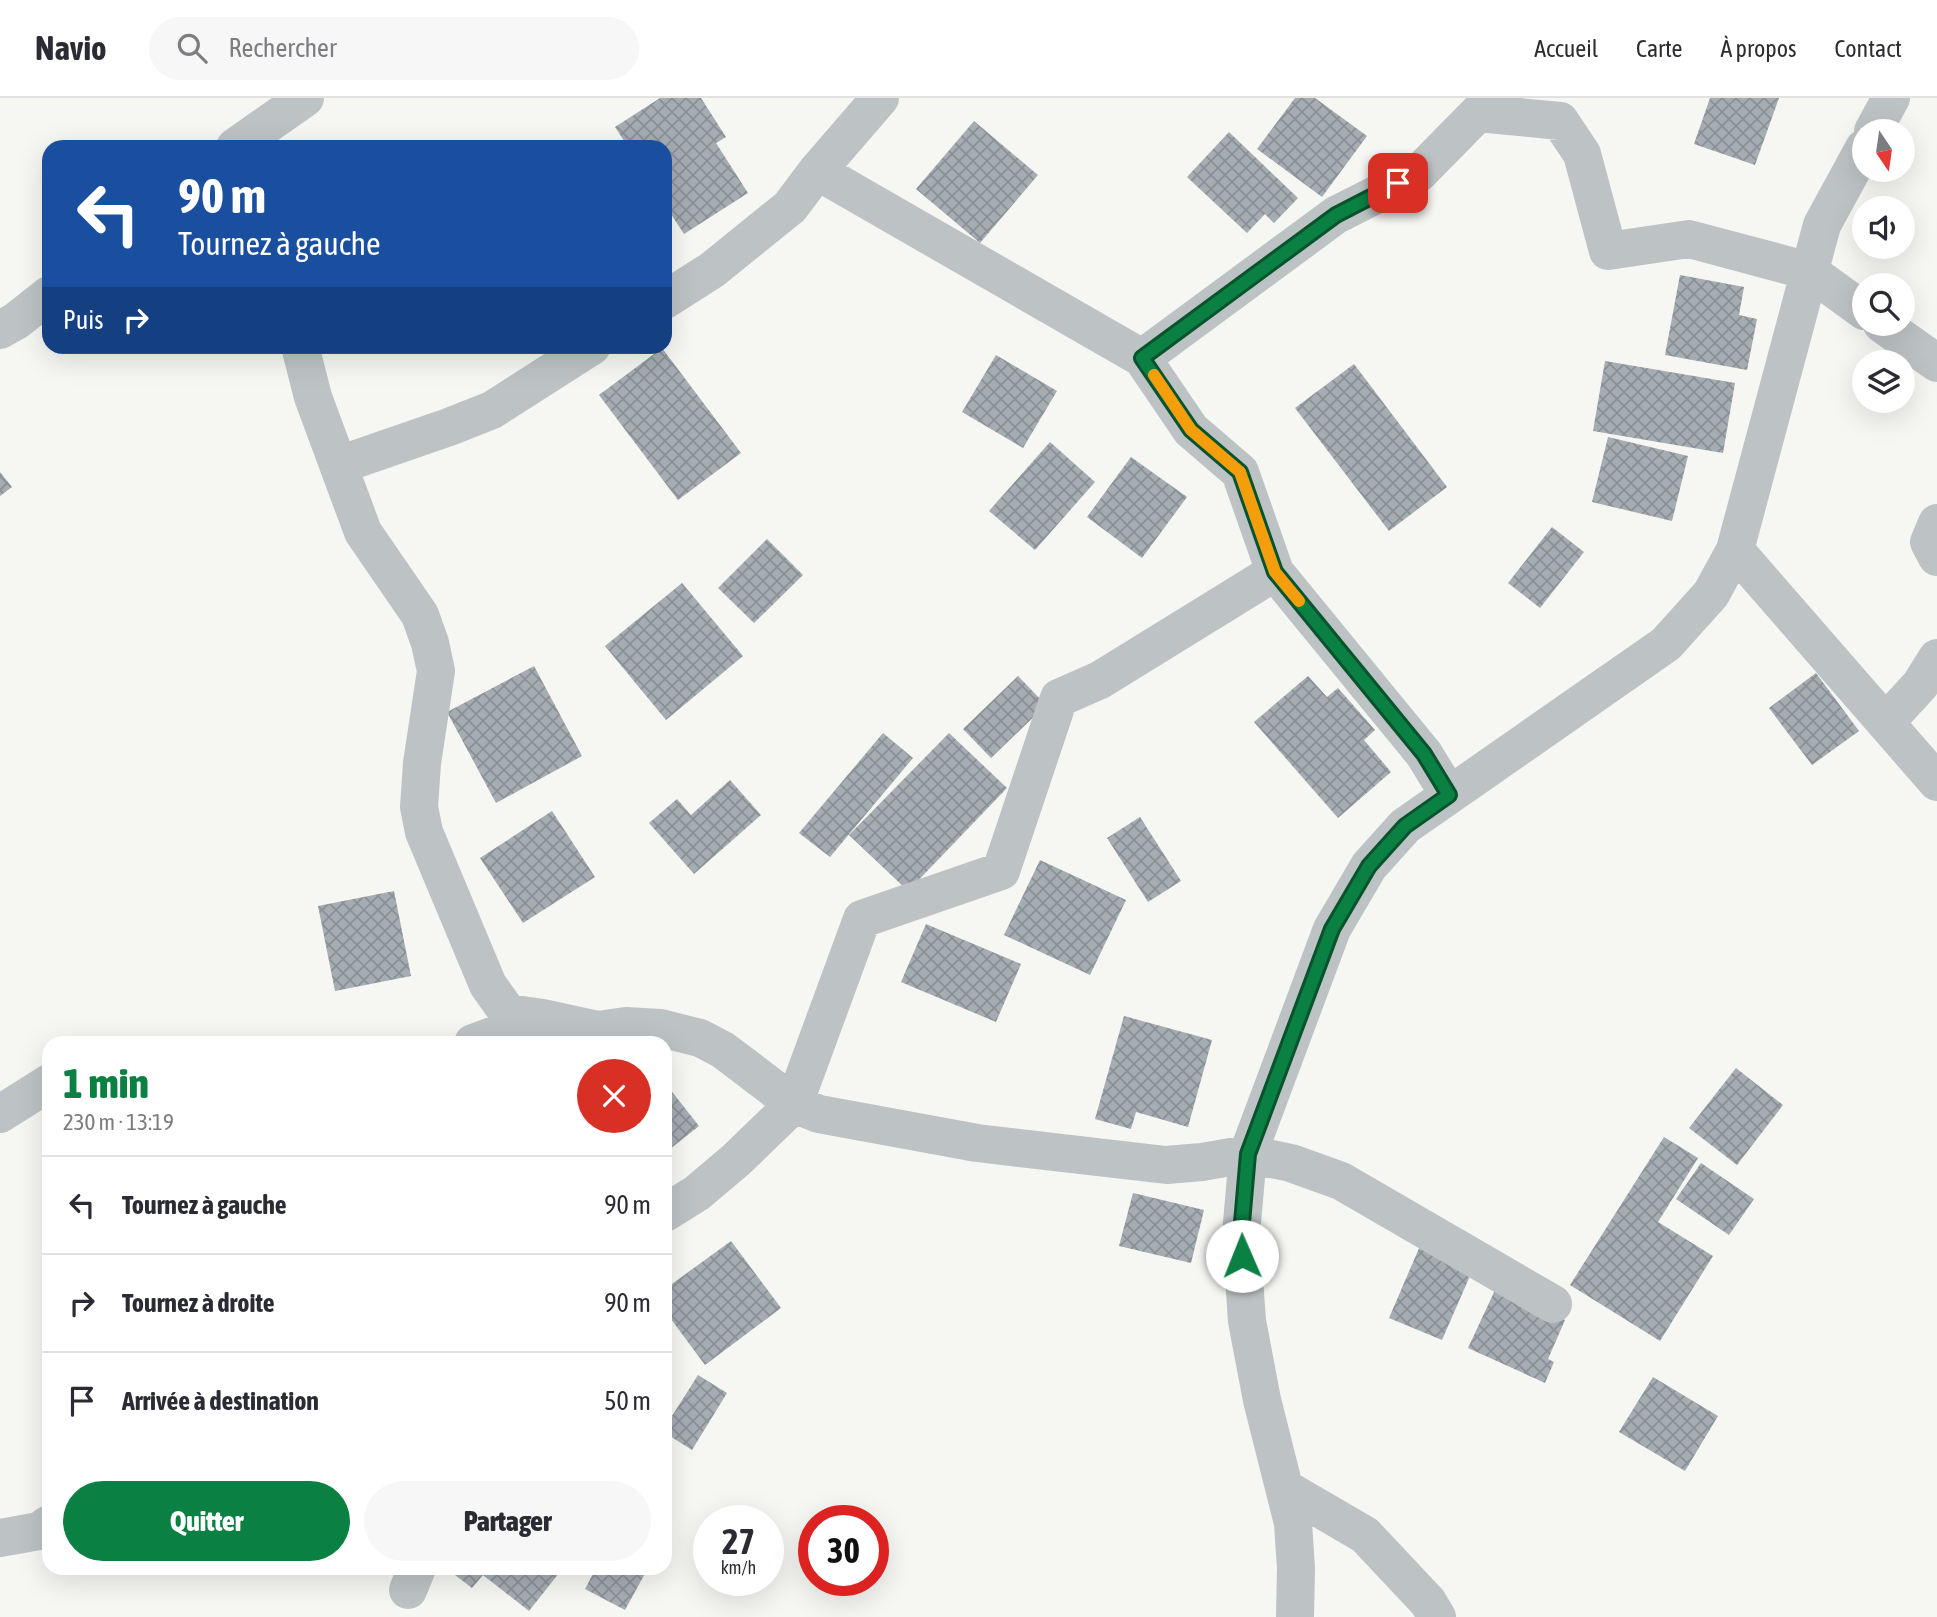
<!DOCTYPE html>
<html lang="fr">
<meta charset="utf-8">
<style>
body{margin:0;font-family:"Asap Condensed",sans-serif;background:#f7f7f7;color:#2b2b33;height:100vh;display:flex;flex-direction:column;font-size:26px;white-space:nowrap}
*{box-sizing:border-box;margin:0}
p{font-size:23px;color:#7c7c81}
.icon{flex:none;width:38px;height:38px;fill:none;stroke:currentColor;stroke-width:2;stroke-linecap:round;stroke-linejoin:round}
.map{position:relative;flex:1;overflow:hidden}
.panel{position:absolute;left:42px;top:938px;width:630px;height:539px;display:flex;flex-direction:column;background:#fff;border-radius:21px;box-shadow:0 7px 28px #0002}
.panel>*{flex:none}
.hud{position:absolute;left:42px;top:42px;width:630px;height:214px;border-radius:21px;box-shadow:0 7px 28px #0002;background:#1a4fa0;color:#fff;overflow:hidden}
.needle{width:46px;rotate:167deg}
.fabs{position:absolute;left:1852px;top:21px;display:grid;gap:14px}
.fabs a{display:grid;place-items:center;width:63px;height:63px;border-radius:50%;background:#fff;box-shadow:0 7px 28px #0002;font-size:35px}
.speed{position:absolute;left:693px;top:1407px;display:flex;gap:14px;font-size:35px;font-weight:700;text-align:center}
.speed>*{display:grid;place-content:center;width:91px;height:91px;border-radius:50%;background:#fff;box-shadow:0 7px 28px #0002;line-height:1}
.speed small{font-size:18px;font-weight:400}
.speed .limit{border:10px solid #d22;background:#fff;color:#111}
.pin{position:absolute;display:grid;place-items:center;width:60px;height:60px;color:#fff;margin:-30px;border-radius:14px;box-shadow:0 4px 10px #0006}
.me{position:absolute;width:77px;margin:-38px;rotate:359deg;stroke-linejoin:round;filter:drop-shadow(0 0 5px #0008)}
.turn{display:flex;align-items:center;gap:24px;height:147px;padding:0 21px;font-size:32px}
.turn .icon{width:91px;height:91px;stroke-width:2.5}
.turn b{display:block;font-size:49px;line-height:60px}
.then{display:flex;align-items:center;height:66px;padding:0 21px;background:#0003;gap:14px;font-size:26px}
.round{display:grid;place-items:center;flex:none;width:74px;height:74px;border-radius:37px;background:#f7f7f7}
.overview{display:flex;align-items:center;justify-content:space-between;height:119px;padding:0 21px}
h1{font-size:42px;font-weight:800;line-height:52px;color:#0b8043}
.primary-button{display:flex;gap:14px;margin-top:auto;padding:14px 21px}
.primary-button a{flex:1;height:80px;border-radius:42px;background:#0b8043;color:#fff;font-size:28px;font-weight:800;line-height:80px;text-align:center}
.primary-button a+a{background:#f7f7f7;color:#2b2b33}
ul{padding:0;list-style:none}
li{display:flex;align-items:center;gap:21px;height:98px;padding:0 21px;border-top:2px solid #e1e1e2}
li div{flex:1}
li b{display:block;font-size:26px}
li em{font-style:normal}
header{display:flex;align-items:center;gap:42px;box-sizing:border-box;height:98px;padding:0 35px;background:#fff;border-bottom:2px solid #e1e1e2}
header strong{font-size:33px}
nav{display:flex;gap:38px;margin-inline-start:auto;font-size:24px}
.search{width:490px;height:63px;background:#f7f7f7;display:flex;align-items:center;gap:18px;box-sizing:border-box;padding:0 24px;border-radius:38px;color:#7c7c81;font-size:26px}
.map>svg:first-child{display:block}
.building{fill:url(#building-cross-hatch)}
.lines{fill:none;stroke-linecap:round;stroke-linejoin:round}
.minor{stroke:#bdc2c5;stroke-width:38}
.route-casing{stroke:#07532c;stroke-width:18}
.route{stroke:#0b8043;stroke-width:12}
.slow{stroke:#f59e0b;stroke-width:12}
</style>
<header>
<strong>Navio</strong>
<div class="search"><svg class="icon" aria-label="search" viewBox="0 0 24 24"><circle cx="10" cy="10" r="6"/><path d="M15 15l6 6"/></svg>Rechercher</div>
<nav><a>Accueil</a><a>Carte</a><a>À propos</a><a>Contact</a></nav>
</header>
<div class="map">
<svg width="1937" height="1519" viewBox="0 0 1937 1519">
<defs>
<pattern id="building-cross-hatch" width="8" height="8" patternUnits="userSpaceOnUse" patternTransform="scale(1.75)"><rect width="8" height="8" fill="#a5adb2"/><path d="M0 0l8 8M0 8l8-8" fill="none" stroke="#8a9196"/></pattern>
</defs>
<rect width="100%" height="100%" fill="#f6f6f3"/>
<path class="building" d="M660 0H701L726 39 716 45 748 95 684 136 665 107V49H628L615 29Z
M1295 0H1315L1367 38 1322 99 1257 51Z
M1710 0H1779L1755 67 1694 46Z
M974 23 1038 77 980 145 916 91Z
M1229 34 1298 100 1274 125 1265 116 1247 135 1187 79Z
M1680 177 1744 189 1739 217 1757 221 1747 272 1665 257Z
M662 250 741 355 678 402 599 297Z
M996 257 1057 293 1023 350 962 314Z
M1605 263 1735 285 1723 355 1593 333Z
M1354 266 1447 389 1389 433 1295 310Z
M1608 339 1688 358 1672 423 1592 404Z
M1050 344 1095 384 1035 452 989 413Z
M1131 359 1187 399 1142 460 1087 419Z
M0 374 12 389 0 398Z
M1552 429 1584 454 1540 510 1508 485Z
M767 441 803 477 754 525 718 490Z
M682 485 743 558 666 622 605 548Z
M534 568 582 658 496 705 447 614Z
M1816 575 1859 633 1812 667 1769 610Z
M1018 578 1046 607 991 660 963 631Z
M1308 578 1327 599 1338 590 1375 632 1364 642 1391 674 1338 720 1254 624Z
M883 635 913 660 830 759 799 735Z
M949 635 1007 690 908 793 849 737Z
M730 682 761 717 694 776 649 725 677 701 691 717Z
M552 713 595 779 523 825 480 760Z
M1140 719 1181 783 1148 804 1107 740Z
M1040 762 1126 802 1090 877 1004 837Z
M394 793 411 878 335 893 318 808Z
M926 826 1021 866 996 924 901 884Z
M1124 918 1212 942 1188 1029 1136 1014 1131 1031 1095 1021Z
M1736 970 1783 1007 1737 1067 1689 1030Z
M669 990 699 1028 665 1055V993Z
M1664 1039 1698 1060 1658 1124 1713 1158 1660 1243 1570 1187Z
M1701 1065 1754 1101 1729 1137 1676 1101Z
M1133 1095 1204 1112 1191 1165 1119 1148Z
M731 1143 781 1210 705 1267 665 1213V1191Z
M1420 1148 1473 1171 1442 1242 1389 1220Z
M1496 1190 1565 1222 1548 1261 1554 1264 1545 1285 1468 1250Z
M698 1277 727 1295 692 1352 665 1335V1329Z
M1653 1279 1718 1318 1685 1373 1619 1334Z
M446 1470H563L529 1513 483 1477 472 1490Z
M596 1470H648L625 1512 585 1491Z"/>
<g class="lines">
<path class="minor" d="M1873 33 1891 0
M235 49 305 0
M817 73 1142 260 1191 332 1240 374 1275 474 1424 656 1449 697
M665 202 712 172 790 109 817 73 880 0
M1882 226 1937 265
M0 232 16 223 49 197
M300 248 313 299 363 434 420 517 430 545 436 573 422 665 419 709 424 734 488 887 508 915 543 920 598 932 626 928 660 930 700 940 723 952 794 1006 819 1016 977 1045 1166 1067 1202 1064 1248 1056 1291 1065 1341 1083 1553 1206
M1142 260 1336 117 1419 75 1478 15 1560 23 1582 56 1608 153 1689 141 1809 173 1864 213
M339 367 449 329 492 312 592 248
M1937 425 1929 444 1937 459
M1735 452 1937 684
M1886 624 1920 587 1937 560
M473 945 541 920
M0 1016 49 985
M665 1115 697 1095 736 1062 794 1006 862 821 1001 773 1059 600 1100 582 1275 474
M1286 1391 1365 1437 1428 1504 1437 1519
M0 1440 39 1433 49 1426
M408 1492 417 1470
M1295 1519 1296 1470 1293 1425 1262 1302 1247 1223 1241 1136 1248 1056 1332 831 1369 768 1405 728 1666 546 1711 496 1735 452 1822 127 1864 50"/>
</g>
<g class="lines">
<g class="route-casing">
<path id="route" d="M1242 1158 1241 1136 1248 1056 1332 831 1369 768 1405 728 1449 697 1424 656 1275 474 1240 374 1191 332 1142 260 1336 117 1398 85"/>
</g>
<use href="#route" class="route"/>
<path class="slow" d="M1154 277 1191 332 1240 374 1275 474 1299 503"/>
</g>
</svg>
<div class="fabs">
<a><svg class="needle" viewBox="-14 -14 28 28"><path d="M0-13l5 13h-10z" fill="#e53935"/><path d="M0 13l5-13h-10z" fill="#7c7c81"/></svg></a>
<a><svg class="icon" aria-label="sound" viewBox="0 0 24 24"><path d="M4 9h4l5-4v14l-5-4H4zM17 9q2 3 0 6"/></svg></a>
<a><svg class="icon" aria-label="search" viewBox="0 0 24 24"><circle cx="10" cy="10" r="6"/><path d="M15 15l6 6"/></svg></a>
<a><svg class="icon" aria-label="layers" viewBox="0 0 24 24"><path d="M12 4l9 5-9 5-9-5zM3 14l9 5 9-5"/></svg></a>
</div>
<div class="speed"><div>27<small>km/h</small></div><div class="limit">30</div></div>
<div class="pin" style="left:1398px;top:85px;background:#d93025"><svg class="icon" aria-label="arrive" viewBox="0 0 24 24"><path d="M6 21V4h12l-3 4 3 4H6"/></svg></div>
<svg class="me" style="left:1242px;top:1158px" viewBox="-20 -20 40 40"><circle r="19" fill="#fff"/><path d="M0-13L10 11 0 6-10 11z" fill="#0b8043"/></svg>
<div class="hud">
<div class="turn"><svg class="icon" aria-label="left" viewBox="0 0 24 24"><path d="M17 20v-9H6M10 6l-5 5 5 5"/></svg><div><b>90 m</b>Tournez à gauche</div></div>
<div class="then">Puis<svg class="icon" aria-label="right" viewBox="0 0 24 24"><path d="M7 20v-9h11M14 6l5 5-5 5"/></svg></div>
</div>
<section class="panel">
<div class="overview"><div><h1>1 min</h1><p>230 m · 13:19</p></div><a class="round" style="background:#d93025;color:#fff"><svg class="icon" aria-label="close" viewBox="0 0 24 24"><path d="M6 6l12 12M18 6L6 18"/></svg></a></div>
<ul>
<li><svg class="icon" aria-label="left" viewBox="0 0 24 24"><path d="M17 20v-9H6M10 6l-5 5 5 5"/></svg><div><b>Tournez à gauche</b></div><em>90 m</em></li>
<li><svg class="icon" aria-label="right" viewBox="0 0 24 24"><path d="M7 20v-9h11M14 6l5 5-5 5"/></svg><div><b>Tournez à droite</b></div><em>90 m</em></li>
<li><svg class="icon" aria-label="arrive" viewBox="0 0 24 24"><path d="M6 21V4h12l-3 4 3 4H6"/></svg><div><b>Arrivée à destination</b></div><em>50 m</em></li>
</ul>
<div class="primary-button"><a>Quitter</a><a>Partager</a></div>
</section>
</div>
